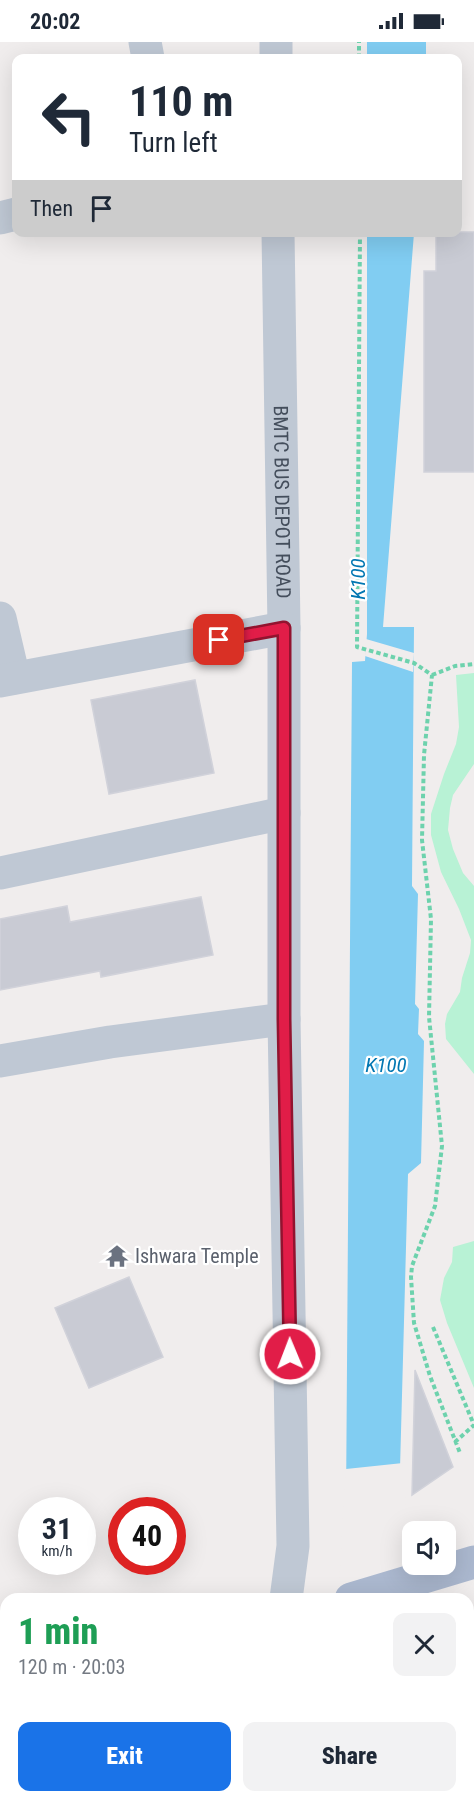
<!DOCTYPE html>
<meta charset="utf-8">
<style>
body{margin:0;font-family:"Roboto Condensed",sans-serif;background:#f2f2f3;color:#1f2937;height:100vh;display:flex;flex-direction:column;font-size:22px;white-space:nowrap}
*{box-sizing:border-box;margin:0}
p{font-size:20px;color:#747a83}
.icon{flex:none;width:33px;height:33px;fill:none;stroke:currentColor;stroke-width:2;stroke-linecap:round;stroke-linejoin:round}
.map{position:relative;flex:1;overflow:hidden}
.side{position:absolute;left:0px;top:1551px;width:474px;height:210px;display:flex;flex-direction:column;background:#fff;border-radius:18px 18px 0 0;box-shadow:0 6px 24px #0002}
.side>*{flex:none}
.top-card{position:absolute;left:12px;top:12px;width:450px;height:183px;border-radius:12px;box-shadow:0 6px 24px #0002;background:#fff;color:#1f2937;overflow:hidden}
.tools{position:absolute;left:402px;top:1479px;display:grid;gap:12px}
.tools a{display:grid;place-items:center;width:54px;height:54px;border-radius:12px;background:#fff;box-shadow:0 6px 24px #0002;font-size:30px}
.speed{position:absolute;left:18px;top:1455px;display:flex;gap:12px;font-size:30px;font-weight:700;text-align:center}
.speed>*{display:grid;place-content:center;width:78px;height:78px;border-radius:50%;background:#fff;box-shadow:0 6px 24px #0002;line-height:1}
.speed small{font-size:15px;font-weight:400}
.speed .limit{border:9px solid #d22;background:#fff;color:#111}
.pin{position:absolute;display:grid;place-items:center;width:51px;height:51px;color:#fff;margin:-26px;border-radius:12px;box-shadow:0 3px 9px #0006}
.me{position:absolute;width:66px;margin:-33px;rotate:359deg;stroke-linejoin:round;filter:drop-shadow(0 0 4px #0008)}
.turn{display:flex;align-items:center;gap:21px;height:126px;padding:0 18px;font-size:27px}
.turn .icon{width:78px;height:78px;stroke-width:2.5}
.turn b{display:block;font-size:42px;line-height:51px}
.then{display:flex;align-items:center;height:57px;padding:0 18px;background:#0003;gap:12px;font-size:22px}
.round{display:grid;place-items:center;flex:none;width:63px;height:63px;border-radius:12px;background:#f2f2f3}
.headline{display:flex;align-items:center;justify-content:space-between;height:102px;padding:0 18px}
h1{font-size:36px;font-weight:800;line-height:45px;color:#1e9e55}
.primary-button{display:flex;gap:12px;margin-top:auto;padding:12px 18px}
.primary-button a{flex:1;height:69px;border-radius:12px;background:#1a73e8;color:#fff;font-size:24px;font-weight:800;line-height:69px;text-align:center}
.primary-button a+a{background:#f2f2f3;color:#1f2937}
.status{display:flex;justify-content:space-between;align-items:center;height:42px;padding:0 30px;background:#fff;direction:ltr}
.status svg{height:16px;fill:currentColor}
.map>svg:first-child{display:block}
.green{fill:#b8f2d5}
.water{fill:#81cdf2}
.pier{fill:#f0eded}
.building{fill:#c9cbd4;stroke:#d1d2da;stroke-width:1.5}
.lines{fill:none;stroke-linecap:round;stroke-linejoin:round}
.path{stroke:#6dd2ad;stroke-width:4;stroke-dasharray:4.5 3;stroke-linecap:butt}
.minor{stroke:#bfc8d4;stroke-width:33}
.major{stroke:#abb8cf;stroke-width:33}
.route-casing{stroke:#92132f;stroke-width:15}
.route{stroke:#e11d48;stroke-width:10}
.labels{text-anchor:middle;stroke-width:4.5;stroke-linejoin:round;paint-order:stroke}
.street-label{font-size:20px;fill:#444e5c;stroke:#fff}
.worship-label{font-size:20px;fill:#5b616d;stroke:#fff;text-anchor:start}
.water-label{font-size:21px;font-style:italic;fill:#0277b2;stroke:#fff}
</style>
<div class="status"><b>20:02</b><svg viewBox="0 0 49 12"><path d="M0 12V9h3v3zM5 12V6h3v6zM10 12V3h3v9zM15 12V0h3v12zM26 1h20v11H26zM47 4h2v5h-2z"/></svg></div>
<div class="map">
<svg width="474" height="1761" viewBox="0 0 474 1761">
<rect width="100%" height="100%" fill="#f0eded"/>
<path class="green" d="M474 631V722L453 753 450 766 448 788 453 807 463 831 474 844V1032L446 997 445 982 447 972 460 950 462 936 470 911 471 898 459 867 441 830 431 793V772L444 732 456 702 459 685 456 633Z
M474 1199V1346L447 1281 440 1258 444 1236 452 1220 453 1205Z"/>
<path class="water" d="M367 0H426V16H367Z
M367 191H414L383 585H414L412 844 418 852 415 962 419 967 418 992 424 999 421 1121 408 1132 400 1427 346 1464 352 620 365 619 367 592Z
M296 1755H375L370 1761H291Z"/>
<path class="pier" d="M366 597 414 611 413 630 365 614Z
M403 1421 406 1454 399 1557H338L346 1427Z"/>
<path class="building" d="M436 190H474V430H424V229H436Z
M195 638 214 731 109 752 91 658Z
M201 855 213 913 101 935 100 929 0 948V877L67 864 70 880Z
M129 1235 163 1315 89 1346 55 1266Z
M415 1328 453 1425 412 1453Z"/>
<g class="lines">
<path class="path" d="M359 16V0
M360 190 357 605 414 621 432 633 424 713 422 798 431 877 429 975 442 1104 435 1164 412 1224 411 1235 414 1281 430 1334 460 1411
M432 633 455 624 474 622
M433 1285 474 1383 455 1400"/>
<g class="minor">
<path d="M145 0 148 16"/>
<path d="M276 0V16"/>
<path d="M0 176 16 172"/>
<path id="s1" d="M278 190 284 586V977L293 1504 286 1557"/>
<path d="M0 576 14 636"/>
<path d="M0 639 284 586"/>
<path d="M0 831 284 771"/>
<path d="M0 1019 110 1000 284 977"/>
<path d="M413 1755V1761"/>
<path d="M259 1761 263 1755"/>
</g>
<path class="major" d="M351 1557 474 1520
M468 1607 474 1605
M0 1669 6 1667
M0 1756 6 1754"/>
</g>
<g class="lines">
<g class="route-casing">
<path id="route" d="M219 598 284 586V977L290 1312"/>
</g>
<use href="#route" class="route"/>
</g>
<defs>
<g id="temple-bare" transform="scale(1.8)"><path d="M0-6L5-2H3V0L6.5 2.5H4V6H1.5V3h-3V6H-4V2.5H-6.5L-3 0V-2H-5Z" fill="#6b7280" stroke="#fff" stroke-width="2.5" paint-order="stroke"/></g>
</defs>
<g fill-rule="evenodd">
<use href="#temple-bare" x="117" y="1214"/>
</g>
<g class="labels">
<g class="street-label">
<text dy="7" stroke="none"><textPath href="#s1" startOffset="270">BMTC BUS DEPOT ROAD</textPath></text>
</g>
<g class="worship-label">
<text x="135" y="1221">Ishwara Temple</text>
</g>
<g class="water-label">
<text transform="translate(358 537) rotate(-90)" y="7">K100</text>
<text x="386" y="1030">K100</text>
</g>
</g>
</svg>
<div class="tools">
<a><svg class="icon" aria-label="sound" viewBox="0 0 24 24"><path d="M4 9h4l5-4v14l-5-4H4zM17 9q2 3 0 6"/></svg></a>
</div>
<div class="speed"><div>31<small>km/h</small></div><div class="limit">40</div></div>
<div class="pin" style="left:219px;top:598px;background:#d93025"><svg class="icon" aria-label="arrive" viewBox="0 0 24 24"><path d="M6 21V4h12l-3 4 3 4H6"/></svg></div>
<svg class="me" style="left:290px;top:1312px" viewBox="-20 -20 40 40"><circle r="17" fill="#e11d48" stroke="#fff" stroke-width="3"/><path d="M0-11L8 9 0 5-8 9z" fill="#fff"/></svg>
<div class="top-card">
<div class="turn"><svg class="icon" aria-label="left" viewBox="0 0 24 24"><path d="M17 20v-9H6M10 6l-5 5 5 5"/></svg><div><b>110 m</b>Turn left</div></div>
<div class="then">Then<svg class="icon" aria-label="arrive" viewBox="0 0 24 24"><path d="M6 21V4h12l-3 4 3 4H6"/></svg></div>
</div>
<section class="side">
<div class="headline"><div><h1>1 min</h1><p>120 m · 20:03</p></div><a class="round"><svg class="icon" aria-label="close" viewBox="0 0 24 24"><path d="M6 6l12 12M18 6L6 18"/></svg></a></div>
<div class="primary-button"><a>Exit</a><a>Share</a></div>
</section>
</div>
